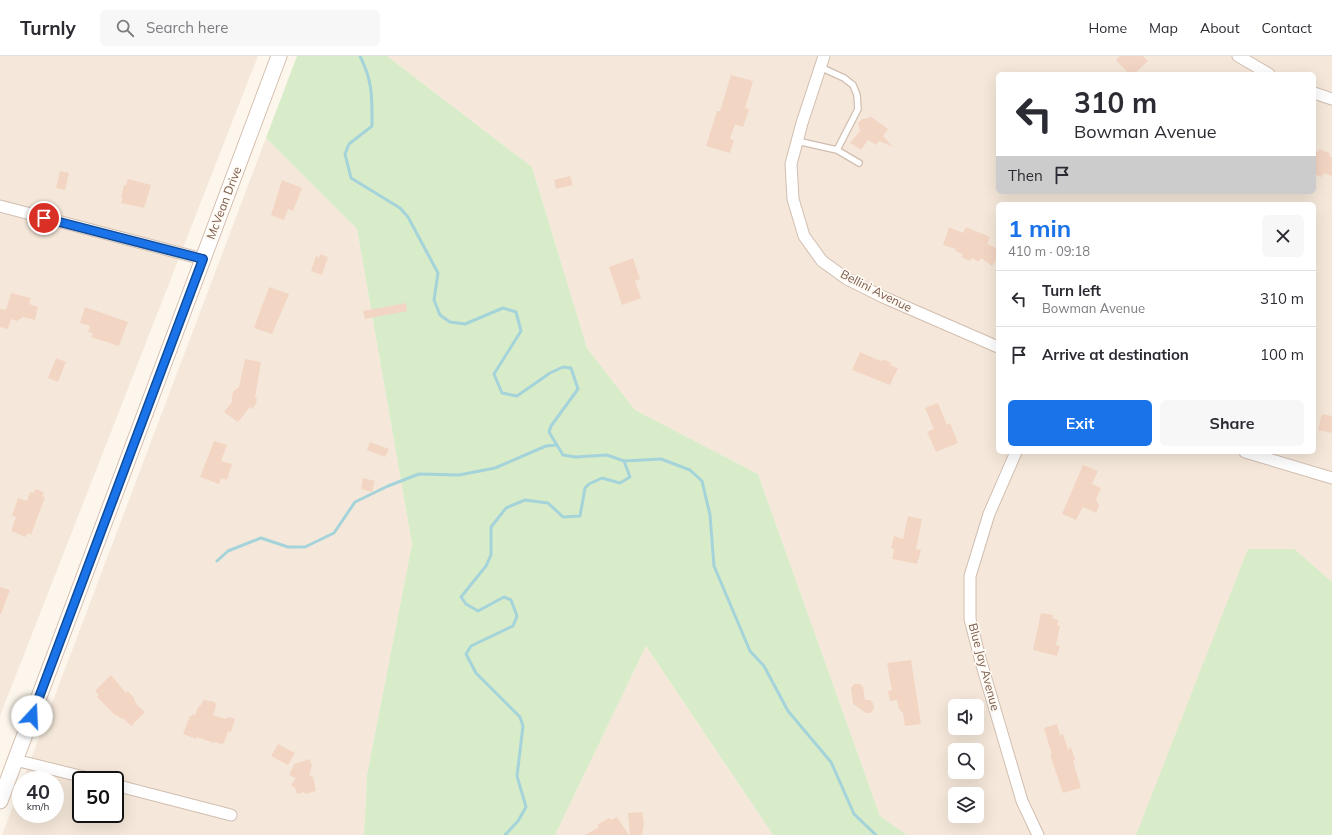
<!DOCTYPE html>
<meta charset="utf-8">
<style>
body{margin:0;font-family:Mulish,sans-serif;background:#f7f7f7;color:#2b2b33;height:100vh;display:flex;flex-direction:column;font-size:15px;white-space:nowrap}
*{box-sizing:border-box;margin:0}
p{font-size:13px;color:#7c7c81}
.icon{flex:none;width:22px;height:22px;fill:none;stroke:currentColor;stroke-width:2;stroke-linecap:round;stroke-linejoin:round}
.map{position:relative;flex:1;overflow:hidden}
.sheet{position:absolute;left:996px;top:146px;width:320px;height:252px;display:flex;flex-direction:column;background:#fff;border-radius:6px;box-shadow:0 4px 16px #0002}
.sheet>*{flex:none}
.top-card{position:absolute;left:996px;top:16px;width:320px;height:122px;border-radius:6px;box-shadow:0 4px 16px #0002;background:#fff;color:#2b2b33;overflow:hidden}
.tools{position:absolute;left:948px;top:643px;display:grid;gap:8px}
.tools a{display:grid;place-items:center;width:36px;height:36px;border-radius:6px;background:#fff;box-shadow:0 4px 16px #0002;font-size:20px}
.speed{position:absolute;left:12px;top:715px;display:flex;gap:8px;font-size:20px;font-weight:700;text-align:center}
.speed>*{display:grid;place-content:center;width:52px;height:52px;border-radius:50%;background:#fff;box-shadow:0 4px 16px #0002;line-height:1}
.speed small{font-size:10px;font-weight:400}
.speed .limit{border:2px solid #111;border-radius:6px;background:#fff;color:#111}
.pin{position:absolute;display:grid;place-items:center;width:34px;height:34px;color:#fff;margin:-17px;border:2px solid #fff;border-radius:50%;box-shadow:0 1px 4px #0007}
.me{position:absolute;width:44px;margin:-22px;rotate:20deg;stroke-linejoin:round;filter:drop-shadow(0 0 3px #0008)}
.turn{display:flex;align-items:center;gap:14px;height:84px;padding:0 12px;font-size:18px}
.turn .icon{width:52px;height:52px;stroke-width:2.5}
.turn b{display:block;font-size:28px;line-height:34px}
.then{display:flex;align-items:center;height:38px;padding:0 12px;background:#0003;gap:8px;font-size:15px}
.round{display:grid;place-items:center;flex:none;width:42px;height:42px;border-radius:6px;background:#f7f7f7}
.overview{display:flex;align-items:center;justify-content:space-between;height:68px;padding:0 12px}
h1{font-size:24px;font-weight:700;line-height:30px;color:#1a73e8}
.primary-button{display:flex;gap:8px;margin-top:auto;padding:8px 12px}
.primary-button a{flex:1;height:46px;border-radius:6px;background:#1a73e8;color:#fff;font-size:16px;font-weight:700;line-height:46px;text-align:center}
.primary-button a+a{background:#f7f7f7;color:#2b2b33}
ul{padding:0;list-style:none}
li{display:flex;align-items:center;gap:12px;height:56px;padding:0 12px;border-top:1px solid #e1e1e2}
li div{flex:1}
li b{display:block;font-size:15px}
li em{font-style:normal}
header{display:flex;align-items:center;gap:24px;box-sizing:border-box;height:56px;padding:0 20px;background:#fff;border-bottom:1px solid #e1e1e2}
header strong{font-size:19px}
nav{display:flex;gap:22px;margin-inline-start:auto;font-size:14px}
.search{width:280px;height:36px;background:#f7f7f7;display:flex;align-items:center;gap:10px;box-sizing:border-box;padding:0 14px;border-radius:6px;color:#7c7c81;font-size:15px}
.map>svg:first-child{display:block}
.residential{fill:#f5e8da;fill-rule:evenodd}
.green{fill:#d8ecc9}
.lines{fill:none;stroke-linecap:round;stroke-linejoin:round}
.stream{stroke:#a5d3da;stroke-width:3}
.building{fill:#f3d5c3}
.service-casing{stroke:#d1beb0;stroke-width:8}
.minor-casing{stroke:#d1beb0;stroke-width:13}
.secondary-casing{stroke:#d6c0b0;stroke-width:17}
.service{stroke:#fff;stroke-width:5.5}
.minor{stroke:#fff;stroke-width:11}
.secondary{stroke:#fff;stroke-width:15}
.route-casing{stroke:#114b97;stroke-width:10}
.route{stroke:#1a73e8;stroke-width:7}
.labels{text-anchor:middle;stroke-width:3.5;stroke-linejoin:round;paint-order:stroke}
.street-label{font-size:12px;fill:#7a5c4d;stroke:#fffaf3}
</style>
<header>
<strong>Turnly</strong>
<div class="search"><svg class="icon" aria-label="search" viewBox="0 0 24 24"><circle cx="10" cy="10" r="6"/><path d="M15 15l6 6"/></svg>Search here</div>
<nav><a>Home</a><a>Map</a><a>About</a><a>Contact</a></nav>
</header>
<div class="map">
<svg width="1332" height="779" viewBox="0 0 1332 779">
<rect width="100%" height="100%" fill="#fdf6ec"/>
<path class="residential" d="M0 0H258L0 660Z
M387 0H1332V779H907L880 760 758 418 635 354 587 292 532 111ZM998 18H1314V136H998ZM998 148H1314V396H998ZM955 650H977V672H955ZM955 694H977V716H955ZM955 738H977V760H955Z
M266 82 357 173 412 488 367 719 364 779H2L21 729V758H55V724H23ZM81 724H115V758H81Z
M646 590 773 779H555Z"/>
<path class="green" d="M297 0H387L532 111 587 292 635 354 758 418 880 760 907 779H773L646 590 555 779H364L367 719 412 488 357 173 266 82Z
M1248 493H1294L1332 526V779H1136Z"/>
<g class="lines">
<path class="stream" d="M360 0C373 26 372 41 372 70L349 88 345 98 351 122 400 152 408 161 438 217 434 244 440 259 450 266 465 268 503 252 516 256 521 275 494 318 502 337 517 340 550 317 563 311 571 312 578 333 551 370 549 376 563 399 575 401 607 399 624 405 661 403 690 414 702 425 710 459 714 510 750 595 764 610 788 655 831 706 854 758 876 779
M217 505 228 495 261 482 288 491H305L334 477 355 446 388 430 419 418 459 419 495 412 546 390 556 389
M505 779 518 765 526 751 517 720 523 670 520 661 476 617 466 598 471 590 513 570 517 560 511 544 504 541 478 555 466 548 461 541 486 510 491 499V471L506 452 525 444 548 447 563 461 580 460 585 432 589 428 602 422 620 427 630 421 624 405"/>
</g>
<path class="building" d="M1120 0H1143L1148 5 1134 18H1129L1116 4Z
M731 19 753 25 745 52 749 53 743 71 735 68 730 83 734 84 730 97 706 90 717 55H720Z
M870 60 888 73 883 80 893 91 879 85 876 89 868 84 861 94 850 87 860 75 858 67 862 63 869 62Z
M1319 93 1330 97 1329 100 1332 101V120L1324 117 1322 121 1314 118V94L1319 96Z
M60 115 69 117 65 134 56 132Z
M570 120 573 129 556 133 554 124Z
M128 123 151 129 144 152 121 147 123 141H121L124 129H126Z
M282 124 302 132 293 155 288 153 284 164 271 159Z
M949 171 963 177 966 171 990 181 987 188 998 193V201L992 210 981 202 979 206 972 202 970 205 961 201 963 198 955 195 956 193 943 189Z
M320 198 328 201 322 219 311 215 316 200 319 202Z
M633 202 640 223 635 225 641 242 622 249 609 211Z
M269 231 289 238 272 278 254 272Z
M11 237 31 242 29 248 38 251 35 264 23 261 17 265 11 263 8 273 0 271V253L6 254Z
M406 247 407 255 365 263 363 255Z
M85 251 128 266 119 290 91 281 93 278 88 276 90 270 80 267Z
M860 296 876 303 883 305V303L891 307 890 309 898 312 890 329 852 314Z
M56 302 66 306 58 326 48 322Z
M245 303 261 306 255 341 257 342 256 348 252 353 250 351 238 366 224 356 232 346V342L233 336 239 331Z
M938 347 947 369 950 367 958 387 936 396 927 376 934 373 925 352Z
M1322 358 1332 360V377L1318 374Z
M214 385 227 389 221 405 232 408 227 424 221 422 219 428 200 421Z
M370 386 389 393 385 401 367 394Z
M1083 409 1098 415 1092 428 1101 432 1096 443 1099 450 1096 457 1083 451 1076 464 1062 458Z
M363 422 375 425 372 436 361 433Z
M35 433 44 436 42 440 45 441 31 479 27 477 26 481 11 475 16 461 12 460 18 442 27 445 30 436 34 437Z
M908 460 922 463 916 493 921 494 917 508 892 503 894 493 891 492 894 480 903 483Z
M0 531 10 534 1 558H0Z
M1041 557 1053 559 1052 562 1058 564 1057 569 1060 570 1056 589 1060 590 1057 600 1033 594Z
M911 604 921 668 905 670 903 657 899 653 897 644 890 645 888 635 892 634 887 607Z
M111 619 126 637 128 635 134 642 136 648 145 656 131 670 123 662 121 663 117 659 116 660 97 641 99 639 95 635Z
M854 628H860L863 631 865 644H870L873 647 874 652 871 657H866L853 648 851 632Z
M203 644 215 646 216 650 213 659 225 663 229 661 235 663 231 676 228 675 224 687 221 688 215 686 214 687 197 681 196 683 183 678 190 660H192V658L195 659 198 651 201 649Z
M1057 668 1060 679 1063 678 1068 694 1071 691 1075 704 1073 705 1081 732 1063 737 1050 699H1052L1044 672Z
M278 688 295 697 288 709 271 700Z
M310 703 312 710 309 719 313 721 316 735 305 738 304 736 297 738 295 732 291 729 296 722 289 719 294 708Z
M642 756 644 767 642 779H630L628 757Z
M617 761 629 779H585L599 771 597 769 609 762 611 764Z"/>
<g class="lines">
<g class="service-casing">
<path id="service" d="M820 11 844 22 853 29 857 39 858 53 837 94
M797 85 837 94 859 107"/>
</g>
<g class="minor-casing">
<path id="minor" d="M824 0 802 67 791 108 793 143 804 180 822 205 847 223 883 241 998 291
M1238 0 1269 18
M1314 37 1332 43
M0 150 203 203
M1016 396 989 458 970 520V563L981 606 1022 745 1038 779
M1245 396 1332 422
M15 704 96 724
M115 729 231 759"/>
</g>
<g class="secondary-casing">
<path id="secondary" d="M0 745 279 0"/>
</g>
<use href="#service" class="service"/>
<use href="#minor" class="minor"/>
<use href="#secondary" class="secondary"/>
</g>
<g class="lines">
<g class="route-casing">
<path id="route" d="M32 660 203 203 44 162"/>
</g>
<use href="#route" class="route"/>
</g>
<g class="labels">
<g class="street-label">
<text transform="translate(224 147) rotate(-69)" y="4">McVean Drive</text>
<text transform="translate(876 235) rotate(27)" y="4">Bellini Avenue</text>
<text transform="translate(984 611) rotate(75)" y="4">Blue Jay Avenue</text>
</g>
</g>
</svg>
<div class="tools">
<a><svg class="icon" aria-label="sound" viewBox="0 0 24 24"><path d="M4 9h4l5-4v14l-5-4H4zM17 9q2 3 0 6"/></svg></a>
<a><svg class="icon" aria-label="search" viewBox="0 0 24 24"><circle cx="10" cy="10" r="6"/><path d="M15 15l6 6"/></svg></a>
<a><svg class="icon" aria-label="layers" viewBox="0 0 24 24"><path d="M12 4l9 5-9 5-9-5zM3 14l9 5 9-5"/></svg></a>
</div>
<div class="speed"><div>40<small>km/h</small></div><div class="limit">50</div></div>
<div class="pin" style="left:44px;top:162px;background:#d93025"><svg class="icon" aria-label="arrive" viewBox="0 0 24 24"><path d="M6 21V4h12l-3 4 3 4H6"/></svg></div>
<svg class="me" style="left:32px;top:660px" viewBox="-20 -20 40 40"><circle r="19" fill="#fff"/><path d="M0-13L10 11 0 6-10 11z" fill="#1a73e8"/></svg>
<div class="top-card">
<div class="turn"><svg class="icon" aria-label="left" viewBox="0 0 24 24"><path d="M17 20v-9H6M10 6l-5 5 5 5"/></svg><div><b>310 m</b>Bowman Avenue</div></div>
<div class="then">Then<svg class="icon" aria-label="arrive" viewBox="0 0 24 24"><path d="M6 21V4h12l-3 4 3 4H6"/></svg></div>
</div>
<section class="sheet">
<div class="overview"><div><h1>1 min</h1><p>410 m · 09:18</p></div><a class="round"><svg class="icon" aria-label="close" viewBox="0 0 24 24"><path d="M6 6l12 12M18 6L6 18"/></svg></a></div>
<ul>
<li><svg class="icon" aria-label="left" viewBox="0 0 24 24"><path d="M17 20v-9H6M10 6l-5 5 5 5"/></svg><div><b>Turn left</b><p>Bowman Avenue</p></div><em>310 m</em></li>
<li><svg class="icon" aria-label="arrive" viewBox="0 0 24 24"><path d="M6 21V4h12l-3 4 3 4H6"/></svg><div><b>Arrive at destination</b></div><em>100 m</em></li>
</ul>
<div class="primary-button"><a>Exit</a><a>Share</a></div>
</section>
</div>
